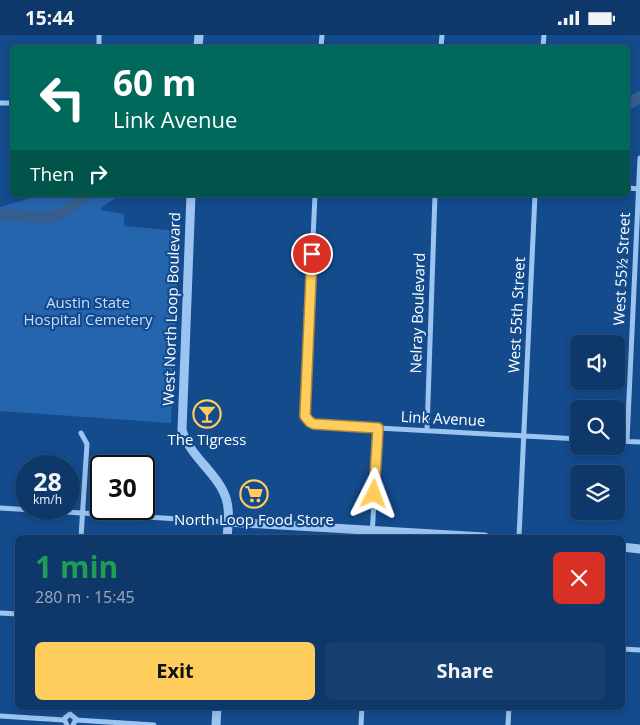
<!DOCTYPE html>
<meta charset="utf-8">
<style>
body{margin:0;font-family:"Open Sans",sans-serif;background:#173f70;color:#f1f3f6;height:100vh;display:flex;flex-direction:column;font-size:19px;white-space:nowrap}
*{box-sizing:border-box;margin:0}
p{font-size:16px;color:#9bacc1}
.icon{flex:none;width:28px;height:28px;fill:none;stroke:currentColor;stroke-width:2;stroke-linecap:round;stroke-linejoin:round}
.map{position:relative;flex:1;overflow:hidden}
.side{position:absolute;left:15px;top:500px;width:610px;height:175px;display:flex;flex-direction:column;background:#0e386a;border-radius:8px;box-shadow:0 2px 8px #0003,0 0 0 1px #2e527e}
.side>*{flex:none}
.hud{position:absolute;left:10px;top:10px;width:620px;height:152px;border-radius:8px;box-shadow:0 2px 8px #0003,0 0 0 1px #2e527e;background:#00695c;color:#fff;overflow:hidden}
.buttons{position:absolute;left:570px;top:300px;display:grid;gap:10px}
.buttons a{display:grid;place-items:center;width:55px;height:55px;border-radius:8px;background:#0e386a;box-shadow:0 2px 8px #0003,0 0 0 1px #2e527e;font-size:25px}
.speed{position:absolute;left:15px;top:420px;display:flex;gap:10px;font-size:25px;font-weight:700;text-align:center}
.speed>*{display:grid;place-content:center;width:65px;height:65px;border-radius:50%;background:#0e386a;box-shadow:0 2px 8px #0003,0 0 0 1px #2e527e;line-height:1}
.speed small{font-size:12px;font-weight:400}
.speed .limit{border:2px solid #111;border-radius:8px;background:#fff;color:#111}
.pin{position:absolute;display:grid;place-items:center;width:42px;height:42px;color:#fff;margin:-21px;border:2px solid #fff;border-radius:50%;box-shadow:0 1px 5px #0007}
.me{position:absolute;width:55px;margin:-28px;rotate:3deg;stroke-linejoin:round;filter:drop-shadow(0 0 4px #0008)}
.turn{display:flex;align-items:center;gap:18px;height:105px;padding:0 20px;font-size:22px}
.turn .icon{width:65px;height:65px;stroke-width:2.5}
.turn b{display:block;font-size:35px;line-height:42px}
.then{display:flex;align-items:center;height:48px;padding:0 20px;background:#0003;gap:10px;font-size:19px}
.round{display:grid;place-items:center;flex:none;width:52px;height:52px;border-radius:8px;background:#173f70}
.summary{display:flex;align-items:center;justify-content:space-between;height:85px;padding:0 20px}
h1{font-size:30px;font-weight:700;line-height:38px;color:#1e9e55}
.cta{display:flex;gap:10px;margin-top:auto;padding:10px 20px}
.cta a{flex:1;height:58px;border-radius:8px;background:#ffcd5c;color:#111;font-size:20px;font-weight:700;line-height:58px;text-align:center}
.cta a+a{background:#173f70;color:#f1f3f6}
.status{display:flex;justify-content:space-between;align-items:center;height:35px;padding:0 25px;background:#0e386a;direction:ltr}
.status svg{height:14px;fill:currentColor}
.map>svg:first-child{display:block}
.green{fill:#2565ad}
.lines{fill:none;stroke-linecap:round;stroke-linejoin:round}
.river{stroke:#355e8f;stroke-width:12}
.minor{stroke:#9cc4f1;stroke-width:5}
.tertiary{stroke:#9cc4f1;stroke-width:9}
.route-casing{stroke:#a6853c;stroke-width:12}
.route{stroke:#ffcd5c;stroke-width:9}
.labels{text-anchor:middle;stroke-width:4.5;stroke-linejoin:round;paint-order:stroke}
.street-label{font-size:15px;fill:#fff;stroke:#134b8d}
.park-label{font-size:15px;fill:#c3defc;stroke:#134b8d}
.poi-label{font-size:15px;fill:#fff;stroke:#134b8d}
</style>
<div class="status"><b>15:44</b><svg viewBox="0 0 49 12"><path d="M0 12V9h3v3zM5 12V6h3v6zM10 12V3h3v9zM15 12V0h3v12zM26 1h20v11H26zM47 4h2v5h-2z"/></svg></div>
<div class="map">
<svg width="640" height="690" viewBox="0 0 640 690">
<rect width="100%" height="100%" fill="#134b8d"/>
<path class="green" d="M41 160H120L102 172 101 175 124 179V191L179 196 171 388 0 376V172Z"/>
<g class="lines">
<path class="river" d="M628 69 640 62
M0 180 47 182 60 180 86 160"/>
<path class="minor" d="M99 12V0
M321 12 322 0
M441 12 442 0
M543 12 544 0
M0 68H12
M628 153 640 154
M315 160 305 376V381L310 387 378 393 579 404
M427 396 435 160
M616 406 640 407
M627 406 640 123
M0 473 228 487
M81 502 87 409 81 398
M372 502 378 393
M519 502 535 160
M0 578 18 579
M622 614 640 615
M0 681 64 685
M76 685 154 690
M67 690 65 686V683L70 679 76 684 73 690
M361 690 362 672
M508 690 509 672"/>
<path class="tertiary" d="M198 12 199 0
M191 160 182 395C190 423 221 440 227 467 230 479 228 491 227 502
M228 487 485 502
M622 512 640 514
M216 690 217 672"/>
</g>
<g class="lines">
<g class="route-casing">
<path id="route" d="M312 219 305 381 310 387 314 389 378 393 374 459"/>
</g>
<use href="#route" class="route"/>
</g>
<defs>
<g id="bar-ring" transform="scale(1.4375)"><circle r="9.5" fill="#134b8d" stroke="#ffcd5c" stroke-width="1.5"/><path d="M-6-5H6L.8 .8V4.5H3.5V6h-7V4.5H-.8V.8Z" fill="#ffcd5c"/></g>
<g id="supermarket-ring" transform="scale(1.4375)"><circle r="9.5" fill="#134b8d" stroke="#ffcd5c" stroke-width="1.5"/><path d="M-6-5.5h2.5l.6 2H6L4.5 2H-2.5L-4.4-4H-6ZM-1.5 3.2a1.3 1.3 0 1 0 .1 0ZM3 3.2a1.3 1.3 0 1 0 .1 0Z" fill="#ffcd5c"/></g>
</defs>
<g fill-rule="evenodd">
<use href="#bar-ring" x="207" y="379"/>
<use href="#supermarket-ring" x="254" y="459"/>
</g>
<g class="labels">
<g class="street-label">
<text transform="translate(622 234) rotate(-87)" y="5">West 55½ Street</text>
<text transform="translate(172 274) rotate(-88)" y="5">West North Loop Boulevard</text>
<text transform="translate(418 278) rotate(-88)" y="5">Nelray Boulevard</text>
<text transform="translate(517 280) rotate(-87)" y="5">West 55th Street</text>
<text transform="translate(443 384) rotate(3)" y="5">Link Avenue</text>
</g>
<g class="park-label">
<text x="88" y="273">Austin State<tspan x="88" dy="17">Hospital Cemetery</tspan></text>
</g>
<g class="poi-label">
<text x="207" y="410">The Tigress</text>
<text x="254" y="490">North Loop Food Store</text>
</g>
</g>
</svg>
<div class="buttons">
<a><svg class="icon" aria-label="sound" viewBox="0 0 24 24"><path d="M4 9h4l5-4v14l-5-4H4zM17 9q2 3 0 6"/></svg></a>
<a><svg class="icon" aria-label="search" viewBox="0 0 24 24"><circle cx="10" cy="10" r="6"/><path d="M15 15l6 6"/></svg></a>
<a><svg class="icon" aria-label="layers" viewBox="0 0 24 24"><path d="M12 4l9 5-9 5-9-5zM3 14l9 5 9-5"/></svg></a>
</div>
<div class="speed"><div>28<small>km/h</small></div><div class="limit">30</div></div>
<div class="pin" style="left:312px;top:219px;background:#d93025"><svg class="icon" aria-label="arrive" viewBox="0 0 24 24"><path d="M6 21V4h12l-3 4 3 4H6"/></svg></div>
<svg class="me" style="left:374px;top:459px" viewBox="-20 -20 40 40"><path d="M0-17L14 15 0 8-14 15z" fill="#ffcd5c" stroke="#fff" stroke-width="4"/></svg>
<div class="hud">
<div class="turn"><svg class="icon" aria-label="left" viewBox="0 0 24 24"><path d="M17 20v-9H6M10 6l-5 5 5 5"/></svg><div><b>60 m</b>Link Avenue</div></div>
<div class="then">Then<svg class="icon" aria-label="right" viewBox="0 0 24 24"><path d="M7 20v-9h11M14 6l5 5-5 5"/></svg></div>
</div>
<section class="side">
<div class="summary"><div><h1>1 min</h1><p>280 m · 15:45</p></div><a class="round" style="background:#d93025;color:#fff"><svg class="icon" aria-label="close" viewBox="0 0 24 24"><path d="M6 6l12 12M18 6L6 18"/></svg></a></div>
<div class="cta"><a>Exit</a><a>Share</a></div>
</section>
</div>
